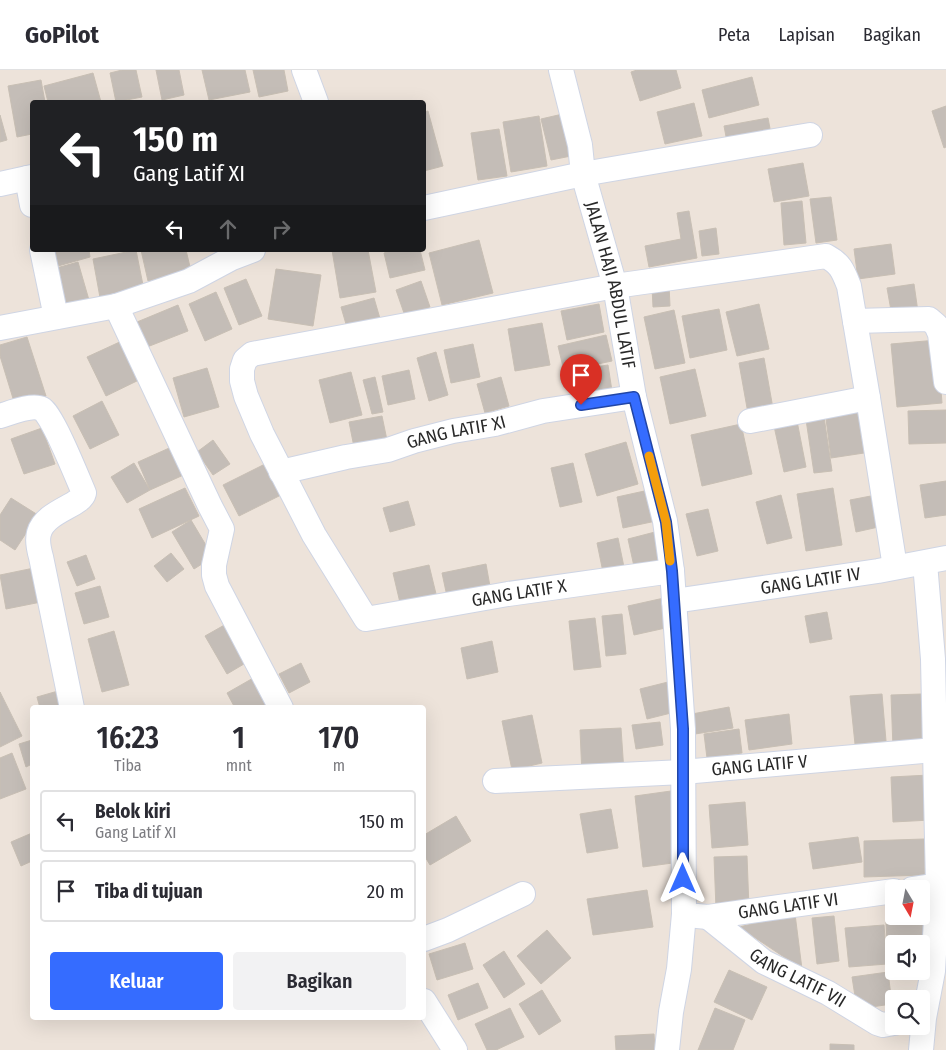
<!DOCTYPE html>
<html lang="id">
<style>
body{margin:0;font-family:"Fira Sans Condensed",sans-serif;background:#f2f2f3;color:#2b2b33;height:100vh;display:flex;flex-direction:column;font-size:19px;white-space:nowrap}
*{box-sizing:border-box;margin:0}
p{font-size:16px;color:#7c7c81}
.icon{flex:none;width:28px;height:28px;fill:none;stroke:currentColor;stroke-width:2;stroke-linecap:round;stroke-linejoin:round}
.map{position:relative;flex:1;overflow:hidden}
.side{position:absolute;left:30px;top:635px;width:396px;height:315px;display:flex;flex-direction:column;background:#fff;border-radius:5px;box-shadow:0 5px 20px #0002}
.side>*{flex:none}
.top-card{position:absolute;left:30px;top:30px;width:396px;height:152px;border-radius:5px;box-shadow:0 5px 20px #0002;background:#202124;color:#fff;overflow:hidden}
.needle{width:32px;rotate:170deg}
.tools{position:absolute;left:885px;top:810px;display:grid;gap:10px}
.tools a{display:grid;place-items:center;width:45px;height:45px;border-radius:5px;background:#fff;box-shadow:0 5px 20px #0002;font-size:25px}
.pin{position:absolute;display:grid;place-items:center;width:42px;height:42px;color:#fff;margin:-51px -21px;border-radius:50% 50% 50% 0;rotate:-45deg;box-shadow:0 0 5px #0007}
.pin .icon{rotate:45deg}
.me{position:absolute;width:55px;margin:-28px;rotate:0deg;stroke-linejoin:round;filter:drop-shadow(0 0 4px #0008)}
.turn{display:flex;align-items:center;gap:18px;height:105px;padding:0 20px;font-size:22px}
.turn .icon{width:65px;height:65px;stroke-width:2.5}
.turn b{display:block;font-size:35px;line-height:42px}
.lanes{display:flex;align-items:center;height:48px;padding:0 20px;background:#0003;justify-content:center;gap:25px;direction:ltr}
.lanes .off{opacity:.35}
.eta{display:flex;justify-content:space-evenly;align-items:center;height:85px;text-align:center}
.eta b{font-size:30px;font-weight:600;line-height:35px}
.cta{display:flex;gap:10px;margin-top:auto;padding:10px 20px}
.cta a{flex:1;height:58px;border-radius:5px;background:#356cff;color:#fff;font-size:20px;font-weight:600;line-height:58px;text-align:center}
.cta a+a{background:#f2f2f3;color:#2b2b33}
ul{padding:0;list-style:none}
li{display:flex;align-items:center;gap:15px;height:62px;margin:0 10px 8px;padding:0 10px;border:2px solid #e1e1e2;border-radius:5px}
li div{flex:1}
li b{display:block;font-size:19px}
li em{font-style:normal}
header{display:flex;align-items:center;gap:30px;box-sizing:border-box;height:70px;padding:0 25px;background:#fff;border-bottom:1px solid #e1e1e2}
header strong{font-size:24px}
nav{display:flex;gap:28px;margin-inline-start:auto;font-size:18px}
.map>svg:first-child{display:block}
.building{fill:#c4bdb7;stroke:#c8bfb4}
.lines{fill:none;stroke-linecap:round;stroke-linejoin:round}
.minor-casing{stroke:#cfd5e4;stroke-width:26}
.minor{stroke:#fff;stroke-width:24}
.route-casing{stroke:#2246a6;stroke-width:12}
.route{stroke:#356cff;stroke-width:9}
.slow{stroke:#f59e0b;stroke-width:9}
.labels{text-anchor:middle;stroke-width:5;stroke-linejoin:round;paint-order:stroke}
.street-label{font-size:18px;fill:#292929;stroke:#fff}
</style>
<header>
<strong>GoPilot</strong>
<nav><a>Peta</a><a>Lapisan</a><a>Bagikan</a></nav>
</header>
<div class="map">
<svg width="946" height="980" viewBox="0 0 946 980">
<rect width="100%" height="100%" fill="#ede3da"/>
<path class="building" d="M122 0H136L142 27 116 32 110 3Z
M156 0H179L184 25 162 30Z
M202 0H245L250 22 209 30Z
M253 0H284L288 21 259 27Z
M637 0H676L681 18 640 31 631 2Z
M93 3 101 32H48L44 16Z
M752 7 759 35 709 48 702 20Z
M41 10 45 32H32V64L17 67 8 16Z
M694 33 702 66 665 74 657 42Z
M946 36V77L944 78 932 41Z
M428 41 443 96 424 101V42Z
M567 43 576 85 551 90 541 49Z
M0 45 7 70 0 72Z
M539 46 547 96 511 102 503 52Z
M768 48 772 69 728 77 724 56Z
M499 59 507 106 478 110 471 63Z
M803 93 809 126 774 132 768 99Z
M831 127 837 170 816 173 810 129Z
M802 131 806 173 784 175 781 133Z
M689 141 697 188 649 197 645 176 681 169 677 143Z
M716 158 719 184 702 186 699 161Z
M479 170 493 223 442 235 429 183Z
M891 174 895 204 858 209 854 179Z
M53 180H89L90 187 58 196Z
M136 180 145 225 101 233 93 189Z
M141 180H186L191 201 148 211Z
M332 180H368L376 222 340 228Z
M395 180H420L425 200 390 208 384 183Z
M78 192 91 237 66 244 53 199Z
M276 199 321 205 313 256 268 249Z
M246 209 262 246 239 255 224 218Z
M421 211 430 237 405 246 396 220Z
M914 214 918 242 892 246 887 218Z
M669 215 670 236 653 237 652 217Z
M216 222 232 259 205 271 189 234Z
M374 228 381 252 348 261 341 237Z
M599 234 604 262 567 270 561 241Z
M759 234 769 279 737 286 726 242Z
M178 235 188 261 147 277 137 252Z
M719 239 727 280 690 288 682 246Z
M674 240 685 293 655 299 644 247Z
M542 253 550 295 515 301 508 259Z
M606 265 612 291 564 301 558 276Z
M27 267 46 326 15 335 0 286V275Z
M124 270 143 308 106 326 87 287Z
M937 270 942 333 897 337 891 274Z
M473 274 480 307 451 313 444 280Z
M436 282 448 325 429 331 417 288Z
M764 288 774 344 749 349 739 293Z
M608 295 612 321 573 328 569 301Z
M207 298 219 337 184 347 173 308Z
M695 299 706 346 670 354 660 307Z
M409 300 415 329 388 335 382 306Z
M351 302 362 345 330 353 319 310Z
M375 307 383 342 372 344 363 310Z
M501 307 509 336 485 343 477 314Z
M102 331 119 365 90 379 73 346Z
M857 336 864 383 831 388 825 341Z
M823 340 832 401 814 403 805 343Z
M946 340V373L909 374 908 341Z
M382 346 388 375 355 382 349 352Z
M797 351 806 397 784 402 774 356Z
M741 354 752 404 702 416 691 365Z
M42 358 55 394 24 404 11 369Z
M213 370 230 394 213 405 197 382Z
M626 372 638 414 597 426 585 384Z
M176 375 188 403 150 420 138 392Z
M134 393 150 420 127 433 111 407Z
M573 393 582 432 560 437 551 398Z
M265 394 281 425 239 446 223 415Z
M946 411V445L925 448 920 415Z
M185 418 199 446 152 468 139 439Z
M833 418 842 475 806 481 797 424Z
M649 420 656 451 623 458 617 427Z
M781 425 792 468 767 474 756 432Z
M876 425 883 456 856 462 850 430Z
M11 428 38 445 15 480 0 470V445Z
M408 431 415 455 390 462 383 438Z
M708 439 718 481 697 486 686 444Z
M191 450 213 487 194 499 172 462Z
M655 462 663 494 635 501 628 469Z
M618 468 625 502 604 507 597 473Z
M171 483 184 499 167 512 154 496Z
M86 485 95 509 77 516 67 492Z
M486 494 491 522 448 531 442 503Z
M429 495 437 528 401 537 393 503Z
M34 498 41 532 6 539 0 505Z
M100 516 109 547 84 554 75 523Z
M664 528 670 557 634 565 628 536Z
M827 542 832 569 810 573 805 546Z
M622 544 626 584 606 586 602 546Z
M595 548 601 597 574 600 569 551Z
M228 553 249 591 227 604 205 566Z
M114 561 129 615 102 622 88 569Z
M492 571 498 602 467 609 461 578Z
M301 593 310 612 289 623 279 604Z
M255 607 272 638H235L227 623Z
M672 611 679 641 647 649 640 619Z
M58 621 63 638H40L37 627Z
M0 622 22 666 0 677Z
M882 624 886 671 855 674 850 626Z
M921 624 923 677 893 678 891 625Z
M729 637 733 658 695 664 692 644Z
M789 644 792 674 749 680 745 650Z
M532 645 542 693 512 700 502 651Z
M660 652 663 675 636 679 632 655Z
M621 658 624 702 582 705 580 660Z
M739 659 742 683 707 688 704 664Z
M32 670V694L26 697 19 674Z
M12 683 26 719 0 729V688Z
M929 705 931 750 893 752 891 707Z
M671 721 680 792 643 797 635 726Z
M745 732 748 775 712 778 709 735Z
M611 739 618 778 587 783 580 744Z
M456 746 471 771 430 795 424 785V765Z
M32 763V791L21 796 11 772Z
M858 767 862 792 813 799 809 773Z
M924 769 925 805 864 807V771Z
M747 786 749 838 716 839 714 787Z
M647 820 653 857 593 865 587 829Z
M795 844 802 899 739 857Z
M834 846 839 891 817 894 812 848Z
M929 849 932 888 921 889V874H894V891H888L886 852Z
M884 855 887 894 849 897 845 858Z
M547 860 571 888 541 914 517 886Z
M465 873 473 899 437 910 429 884Z
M504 881 525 914 504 928 483 895Z
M729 900 767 917 752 950 714 932Z
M888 902 892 934 857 939 852 907Z
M478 913 488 938 458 950 448 925Z
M542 920 561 951 539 965 519 934Z
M510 938 524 967 496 980H487L475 954Z
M715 938 745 950 733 980H698Z
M654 964 655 980H616L615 966Z
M830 974 854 975V980H830Z"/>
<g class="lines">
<g class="minor-casing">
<g id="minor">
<path d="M304 0 316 32"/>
<path id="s1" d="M561 0 580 75 583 104 615 216 634 327 665 451 672 501 683 659 684 844 679 899 671 942 667 980"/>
<path d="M27 108 32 135"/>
<path d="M0 114 32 107"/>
<path d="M424 138 583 104 810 65"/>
<path d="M42 180 56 247"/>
<path d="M116 236 210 436 222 459 214 495V505L217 516 281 638"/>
<path d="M855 251 929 249 936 255 940 264 946 312"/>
<path d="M0 258 116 236 189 211 232 188 253 180"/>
<path d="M0 346C10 343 32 334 42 339 52 344 78 409 84 423 81 436 45 441 39 463 37 470 39 480 41 487L72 638"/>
<path d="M750 351 868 328"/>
<path id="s2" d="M281 402 346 387 388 380 414 371 453 361 495 354 543 341 634 327"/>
<path d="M672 501 508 524 366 549 314 465 262 364 246 326 242 311V299L245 290 252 284 615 216 826 186C841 194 843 201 849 216L868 328 895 497"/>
<path id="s3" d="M674 531 878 501 946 488"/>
<path id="s4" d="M495 711 683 702 946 679"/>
<path d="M912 819 946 814"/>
<path id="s5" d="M697 846 708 847 894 821"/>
<path id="s6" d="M708 847 764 892 828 923 877 953 883 955 894 953"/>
<path d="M424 869 448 860 523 824"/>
<path d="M424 931 455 980"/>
<path d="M921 980 924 948 933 901 938 815 933 589 925 493"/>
</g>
</g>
<use href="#minor" class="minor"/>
</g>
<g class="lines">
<g class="route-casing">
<path id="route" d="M581 335 634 327 666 452 672 501 683 659V809"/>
</g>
<use href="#route" class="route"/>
<path class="slow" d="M649 386 666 452 670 491"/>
</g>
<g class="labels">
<g class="street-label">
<text dy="6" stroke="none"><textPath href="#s1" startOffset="221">JALAN HAJI ABDUL LATIF</textPath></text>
<text dy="6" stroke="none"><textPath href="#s2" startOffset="180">GANG LATIF XI</textPath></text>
<text dy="6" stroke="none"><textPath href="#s3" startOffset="138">GANG LATIF IV</textPath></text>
<text transform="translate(519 523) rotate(-9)" y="6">GANG LATIF X</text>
<text dy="6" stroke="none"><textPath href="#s4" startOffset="265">GANG LATIF V</textPath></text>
<text dy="6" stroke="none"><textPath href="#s5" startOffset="92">GANG LATIF VI</textPath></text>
<text dy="6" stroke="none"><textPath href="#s6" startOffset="109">GANG LATIF VII</textPath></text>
</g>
</g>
</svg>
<div class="tools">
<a><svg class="needle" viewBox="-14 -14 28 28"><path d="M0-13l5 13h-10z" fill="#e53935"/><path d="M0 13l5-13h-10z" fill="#7c7c81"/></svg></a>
<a><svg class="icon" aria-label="sound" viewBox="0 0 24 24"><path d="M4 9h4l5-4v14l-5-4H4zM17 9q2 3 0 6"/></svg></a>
<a><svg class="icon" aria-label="search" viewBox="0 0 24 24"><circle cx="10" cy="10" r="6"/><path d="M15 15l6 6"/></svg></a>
</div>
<div class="pin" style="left:581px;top:335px;background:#d93025"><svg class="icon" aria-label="arrive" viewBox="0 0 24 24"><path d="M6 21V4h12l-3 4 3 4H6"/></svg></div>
<svg class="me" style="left:683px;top:809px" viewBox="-20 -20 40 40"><path d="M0-17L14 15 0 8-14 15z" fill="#356cff" stroke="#fff" stroke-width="4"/></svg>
<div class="top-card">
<div class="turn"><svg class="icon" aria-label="left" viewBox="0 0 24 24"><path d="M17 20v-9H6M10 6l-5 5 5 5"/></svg><div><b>150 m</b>Gang Latif XI</div></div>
<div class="lanes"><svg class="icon" aria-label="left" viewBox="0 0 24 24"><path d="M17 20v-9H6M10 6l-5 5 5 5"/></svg><svg class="icon off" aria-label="ahead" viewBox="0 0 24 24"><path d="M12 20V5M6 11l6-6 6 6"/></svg><svg class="icon off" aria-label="right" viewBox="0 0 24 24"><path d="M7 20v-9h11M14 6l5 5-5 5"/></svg></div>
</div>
<section class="side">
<div class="eta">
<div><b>16:23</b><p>Tiba</p></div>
<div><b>1</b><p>mnt</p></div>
<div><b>170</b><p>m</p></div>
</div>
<ul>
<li><svg class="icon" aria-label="left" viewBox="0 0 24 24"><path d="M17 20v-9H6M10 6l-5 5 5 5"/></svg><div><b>Belok kiri</b><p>Gang Latif XI</p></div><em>150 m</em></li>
<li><svg class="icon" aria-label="arrive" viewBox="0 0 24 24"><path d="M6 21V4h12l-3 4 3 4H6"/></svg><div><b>Tiba di tujuan</b></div><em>20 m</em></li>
</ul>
<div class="cta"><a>Keluar</a><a>Bagikan</a></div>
</section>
</div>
